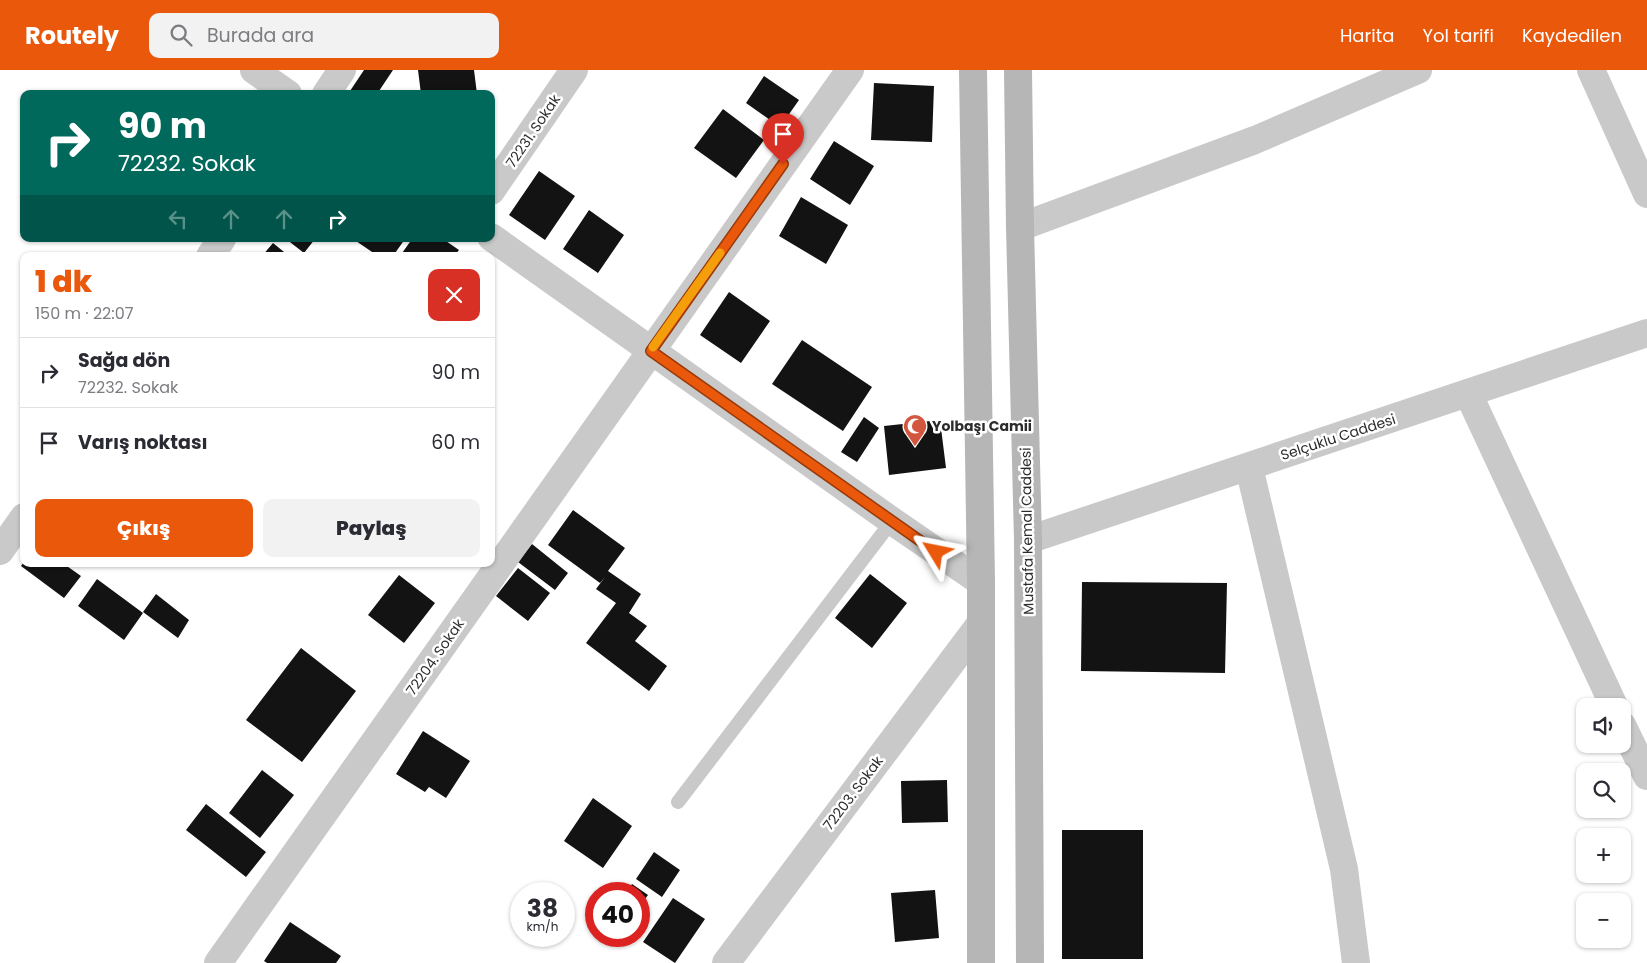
<!DOCTYPE html>
<html lang="tr">
<meta charset="utf-8">
<style>
body{margin:0;font-family:Poppins,sans-serif;background:#f2f2f3;color:#2b2b33;height:100vh;display:flex;flex-direction:column;font-size:19px;white-space:nowrap}
*{box-sizing:border-box;margin:0}
p{font-size:16px;color:#7c7c81}
.icon{flex:none;width:28px;height:28px;fill:none;stroke:currentColor;stroke-width:2;stroke-linecap:round;stroke-linejoin:round}
.map{position:relative;flex:1;overflow:hidden}
.side{position:absolute;left:20px;top:182px;width:475px;height:315px;display:flex;flex-direction:column;background:#fff;border-radius:10px;box-shadow:0 1px 4px #0004}
.side>*{flex:none}
.guide{position:absolute;left:20px;top:20px;width:475px;height:152px;border-radius:10px;box-shadow:0 1px 4px #0004;background:#00695c;color:#fff;overflow:hidden}
.fabs{position:absolute;left:1576px;top:628px;display:grid;gap:10px}
.fabs a{display:grid;place-items:center;width:55px;height:55px;border-radius:10px;background:#fff;box-shadow:0 1px 4px #0004;font-size:25px}
.speed{position:absolute;left:510px;top:812px;display:flex;gap:10px;font-size:25px;font-weight:700;text-align:center}
.speed>*{display:grid;place-content:center;width:65px;height:65px;border-radius:50%;background:#fff;box-shadow:0 1px 4px #0004;line-height:1}
.speed small{font-size:12px;font-weight:400}
.speed .limit{border:8px solid #d22;background:#fff;color:#111}
.pin{position:absolute;display:grid;place-items:center;width:42px;height:42px;color:#fff;margin:-51px -21px;border-radius:50% 50% 50% 0;rotate:-45deg;box-shadow:0 0 5px #0007}
.pin .icon{rotate:45deg}
.me{position:absolute;width:55px;margin:-28px;rotate:305deg;stroke-linejoin:round;filter:drop-shadow(0 0 4px #0008)}
.turn{display:flex;align-items:center;gap:18px;height:105px;padding:0 15px;font-size:22px}
.turn .icon{width:65px;height:65px;stroke-width:2.5}
.turn b{display:block;font-size:35px;line-height:42px}
.lanes{display:flex;align-items:center;height:48px;padding:0 15px;background:#0003;justify-content:center;gap:25px;direction:ltr}
.lanes .off{opacity:.35}
.round{display:grid;place-items:center;flex:none;width:52px;height:52px;border-radius:10px;background:#f2f2f3}
.overview{display:flex;align-items:center;justify-content:space-between;height:85px;padding:0 15px}
h1{font-size:30px;font-weight:800;line-height:38px;color:#ea580c}
.button{display:flex;gap:10px;margin-top:auto;padding:10px 15px}
.button a{flex:1;height:58px;border-radius:10px;background:#ea580c;color:#fff;font-size:20px;font-weight:800;line-height:58px;text-align:center}
.button a+a{background:#f2f2f3;color:#2b2b33}
ul{padding:0;list-style:none}
li{display:flex;align-items:center;gap:15px;height:70px;padding:0 15px;border-top:1px solid #e1e1e2}
li div{flex:1}
li b{display:block;font-size:19px}
li em{font-style:normal}
header{display:flex;align-items:center;gap:30px;box-sizing:border-box;height:70px;padding:0 25px;background:#ea580c;color:#fff}
header strong{font-size:24px}
nav{display:flex;gap:28px;margin-inline-start:auto;font-size:18px}
.search{width:350px;height:45px;background:#f2f2f3;display:flex;align-items:center;gap:12px;box-sizing:border-box;padding:0 18px;border-radius:10px;color:#7c7c81;font-size:19px}
.map>svg:first-child{display:block}
.building{fill:#131313}
.lines{fill:none;stroke-linecap:round;stroke-linejoin:round}
.service{stroke:#c9c9c9;stroke-width:14}
.minor{stroke:#c9c9c9;stroke-width:28}
.tertiary{stroke:#c9c9c9;stroke-width:28}
.secondary{stroke:#b6b6b6;stroke-width:28}
.route-casing{stroke:#983908;stroke-width:12}
.route{stroke:#ea580c;stroke-width:9}
.slow{stroke:#f59e0b;stroke-width:9}
.labels{text-anchor:middle;stroke-width:5;stroke-linejoin:round;paint-order:stroke}
.street-label{font-size:14px;fill:#2c2c2c;stroke:#fff}
.poi-label{font-size:14px;font-weight:bold;fill:#2c2c2c;stroke:#fff;text-anchor:start}
</style>
<header>
<strong>Routely</strong>
<div class="search"><svg class="icon" aria-label="search" viewBox="0 0 24 24"><circle cx="10" cy="10" r="6"/><path d="M15 15l6 6"/></svg>Burada ara</div>
<nav><a>Harita</a><a>Yol tarifi</a><a>Kaydedilen</a></nav>
</header>
<div class="map">
<svg width="1647" height="893" viewBox="0 0 1647 893">
<rect width="100%" height="100%" fill="#fff"/>
<path class="building" d="M364 0H393L377 24H348Z
M418 0H474L477 24H421Z
M764 6 799 30 780 57 746 33Z
M874 13 934 16 932 72 871 70Z
M723 39 764 70 736 108 694 78Z
M834 71 874 96 850 135 810 109Z
M539 101 575 126 545 170 509 145Z
M801 127 848 155 826 194 779 166Z
M589 140 624 165 598 203 563 179Z
M286 169H315L304 183Z
M353 169H405L393 186H378Z
M412 169H443L459 180 454 186H400Z
M273 173 289 186H262Z
M729 222 770 251 741 293 700 265Z
M802 270 872 317 843 361 772 314Z
M864 347 879 358 857 392 841 382Z
M940 350 946 398 889 405 884 356Z
M573 440 625 478 608 501 641 524 629 543 647 556 635 571 667 596 649 621 586 573 616 533 596 519 605 507 600 513 548 475Z
M532 474 568 503 555 520 518 492Z
M24 492V494H64L81 506 64 528 21 496Z
M518 498 550 523 528 551 496 526Z
M870 504 907 533 872 578 835 548Z
M399 505 435 533 404 573 368 545Z
M97 509 143 543 124 570 78 536Z
M1082 512 1227 513 1225 603 1081 601Z
M156 524 189 550 178 568 143 542Z
M301 578 356 621 302 692 246 650Z
M423 661 470 691 446 728 429 717 425 722 396 704Z
M262 700 294 725 260 768 229 743Z
M947 710 948 752 902 753 901 711Z
M593 728 632 756 603 798 564 771Z
M206 734 266 782 246 807 186 760Z
M1062 760H1143V889H1062Z
M654 782 680 800 662 827 636 809Z
M632 814 648 825 639 837V824H625Z
M935 820 939 868 895 872 891 823Z
M673 828 705 849 675 893 643 872Z
M290 852 341 886 336 893H267L264 891Z"/>
<g class="lines">
<path class="service" d="M678 732 892 451"/>
<path class="minor" d="M1591 0 1647 124
M326 24 342 0
M491 121 574 0
M1020 157 1255 70 1418 0
M210 186 222 169
M1468 323 1614 636
M1249 397 1344 799 1356 893
M0 481 24 447
M1622 655 1647 706
M218 893 850 0
M726 893 981 553"/>
<path class="tertiary" d="M254 0 288 24
M491 167 892 451 981 512
M1028 470 1647 263"/>
<path class="secondary" d="M973 0 981 512V893
M1018 0 1020 157 1028 470 1030 893"/>
</g>
<g class="lines">
<g class="route-casing">
<path id="route" d="M783 94 651 281 936 482"/>
</g>
<use href="#route" class="route"/>
<path class="slow" d="M653 277 720 183"/>
</g>
<defs>
<g id="mosque-pin" transform="scale(1.25)"><path d="M0 17L-7.5 6A9.5 9.5 0 1 1 7.5 6Z" fill="#d3573e" stroke="#fff"/><path d="M3.5-4.9A6 6 0 1 0 3.5 4.9A5 5 0 1 1 3.5-4.9Z" fill="#fff"/></g>
</defs>
<g fill-rule="evenodd">
<use href="#mosque-pin" x="915" y="356"/>
</g>
<g class="labels">
<g class="street-label">
<text transform="translate(533 61) rotate(-56)" y="5">72231. Sokak</text>
<text transform="translate(1338 367) rotate(-18)" y="5">Selçuklu Caddesi</text>
<text transform="translate(1027 461) rotate(-91)" y="5">Mustafa Kemal Caddesi</text>
<text transform="translate(435 587) rotate(-55)" y="5">72204. Sokak</text>
<text transform="translate(853 723) rotate(-53)" y="5">72203. Sokak</text>
</g>
<g class="poi-label">
<text x="932" y="361">Yolbaşı Camii</text>
</g>
</g>
</svg>
<div class="fabs">
<a><svg class="icon" aria-label="sound" viewBox="0 0 24 24"><path d="M4 9h4l5-4v14l-5-4H4zM17 9q2 3 0 6"/></svg></a>
<a><svg class="icon" aria-label="search" viewBox="0 0 24 24"><circle cx="10" cy="10" r="6"/><path d="M15 15l6 6"/></svg></a>
<a>+</a>
<a>−</a>
</div>
<div class="speed"><div>38<small>km/h</small></div><div class="limit">40</div></div>
<div class="pin" style="left:783px;top:94px;background:#d93025"><svg class="icon" aria-label="arrive" viewBox="0 0 24 24"><path d="M6 21V4h12l-3 4 3 4H6"/></svg></div>
<svg class="me" style="left:936px;top:482px" viewBox="-20 -20 40 40"><path d="M0-17L14 15 0 8-14 15z" fill="#ea580c" stroke="#fff" stroke-width="4"/></svg>
<div class="guide">
<div class="turn"><svg class="icon" aria-label="right" viewBox="0 0 24 24"><path d="M7 20v-9h11M14 6l5 5-5 5"/></svg><div><b>90 m</b>72232. Sokak</div></div>
<div class="lanes"><svg class="icon off" aria-label="left" viewBox="0 0 24 24"><path d="M17 20v-9H6M10 6l-5 5 5 5"/></svg><svg class="icon off" aria-label="ahead" viewBox="0 0 24 24"><path d="M12 20V5M6 11l6-6 6 6"/></svg><svg class="icon off" aria-label="ahead" viewBox="0 0 24 24"><path d="M12 20V5M6 11l6-6 6 6"/></svg><svg class="icon" aria-label="right" viewBox="0 0 24 24"><path d="M7 20v-9h11M14 6l5 5-5 5"/></svg></div>
</div>
<section class="side">
<div class="overview"><div><h1>1 dk</h1><p>150 m · 22:07</p></div><a class="round" style="background:#d93025;color:#fff"><svg class="icon" aria-label="close" viewBox="0 0 24 24"><path d="M6 6l12 12M18 6L6 18"/></svg></a></div>
<ul>
<li><svg class="icon" aria-label="right" viewBox="0 0 24 24"><path d="M7 20v-9h11M14 6l5 5-5 5"/></svg><div><b>Sağa dön</b><p>72232. Sokak</p></div><em>90 m</em></li>
<li><svg class="icon" aria-label="arrive" viewBox="0 0 24 24"><path d="M6 21V4h12l-3 4 3 4H6"/></svg><div><b>Varış noktası</b></div><em>60 m</em></li>
</ul>
<div class="button"><a>Çıkış</a><a>Paylaş</a></div>
</section>
</div>
